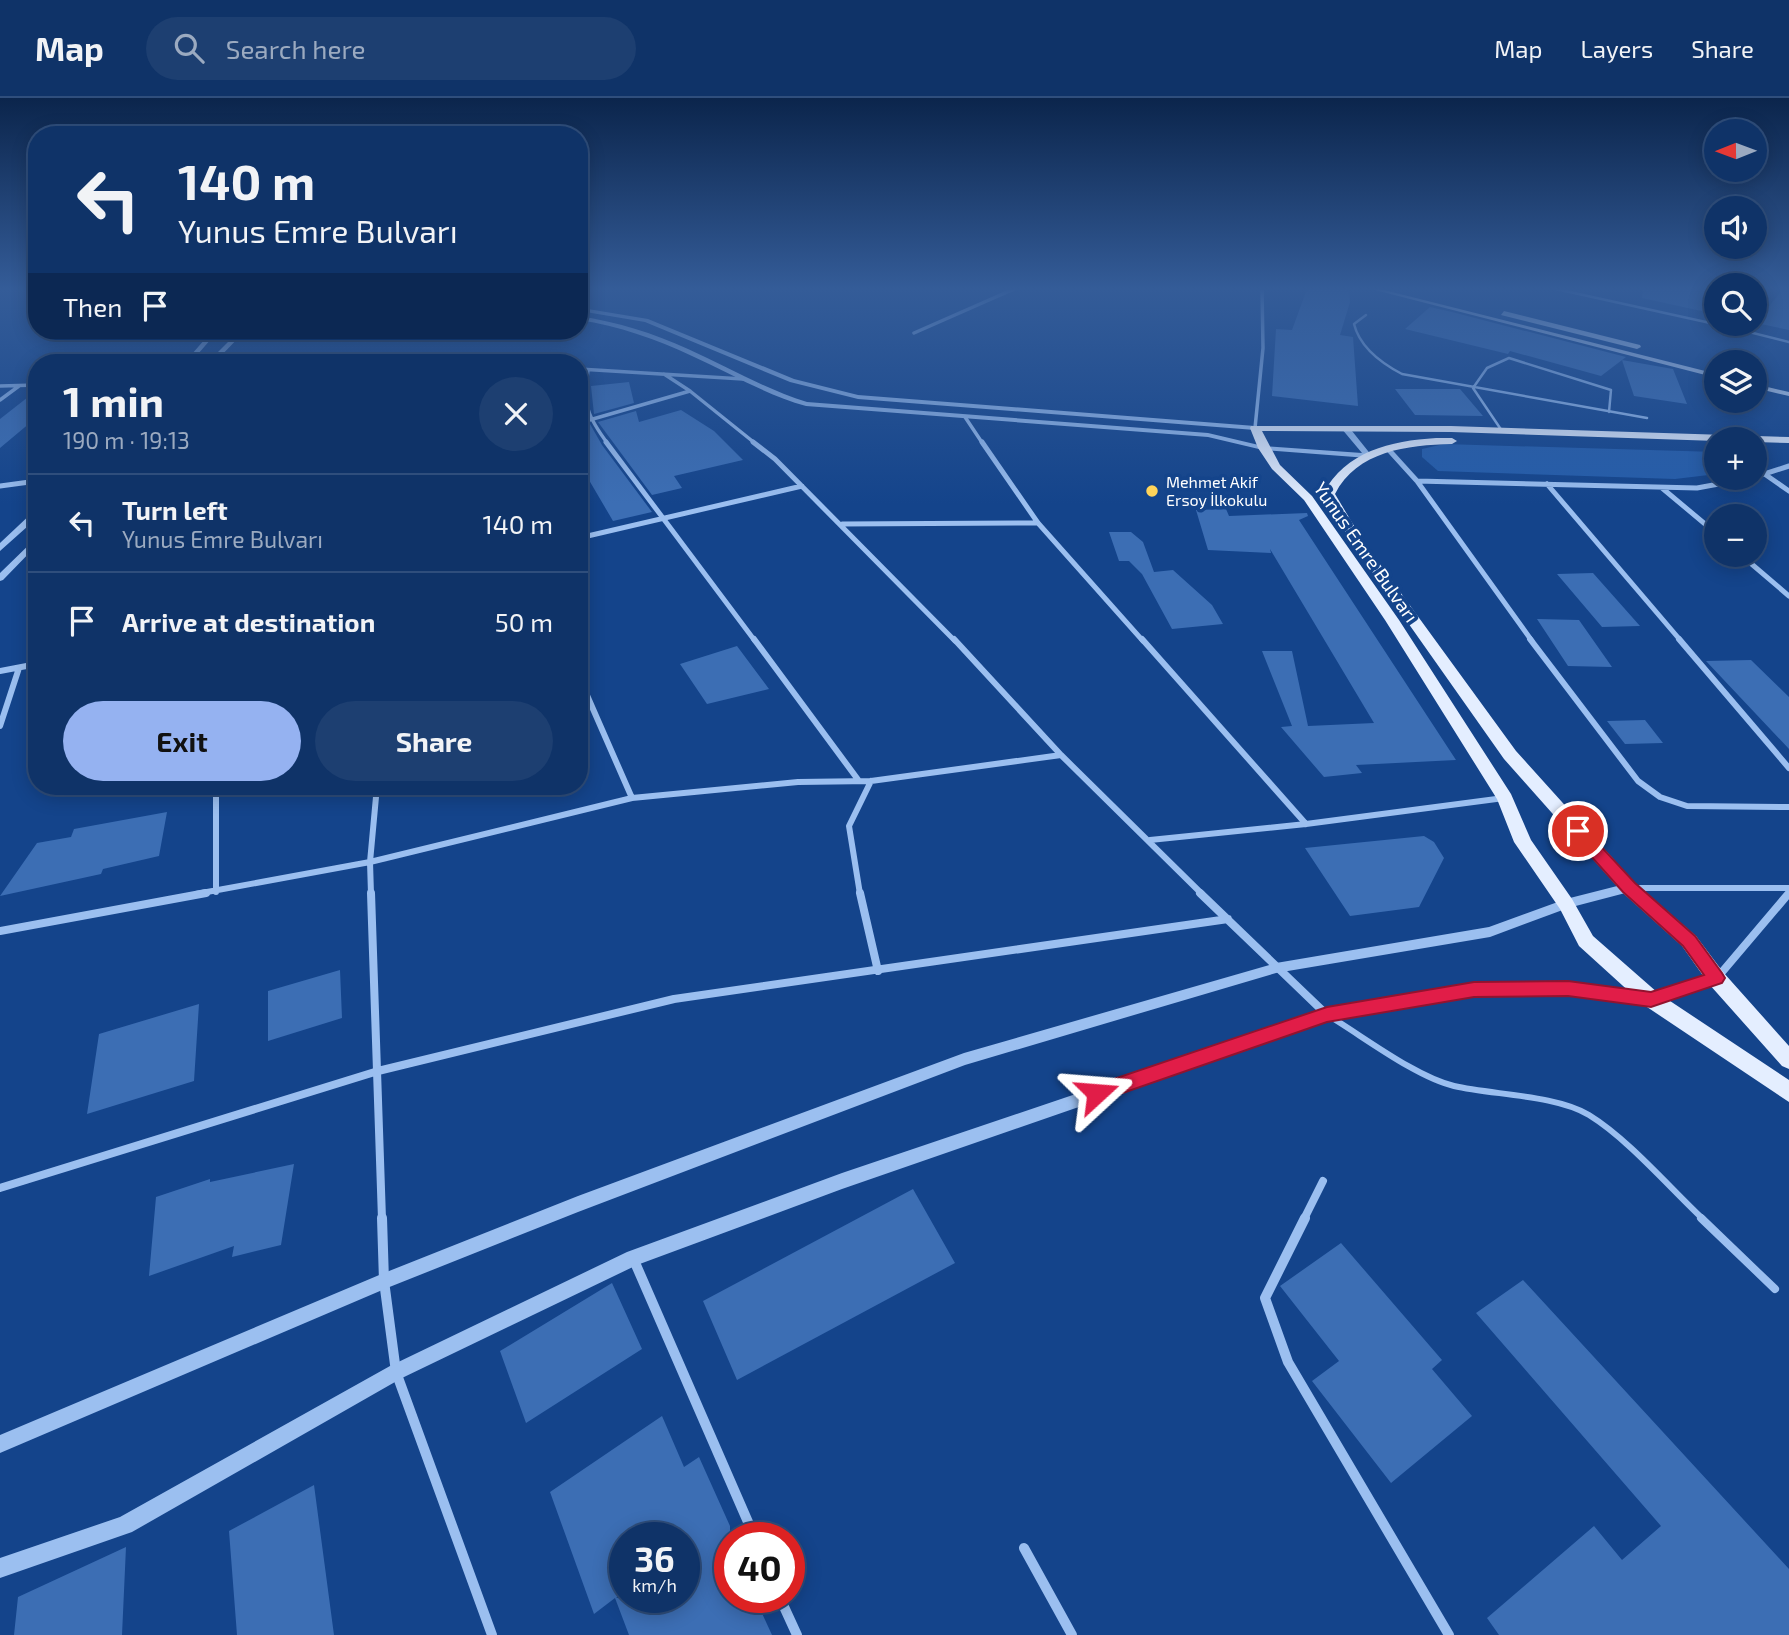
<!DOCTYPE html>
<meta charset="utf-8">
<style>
body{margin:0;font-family:"Exo 2",sans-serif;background:#1d3f71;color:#f1f3f6;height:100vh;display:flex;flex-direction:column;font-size:26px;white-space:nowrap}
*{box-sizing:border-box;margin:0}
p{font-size:23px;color:#9baac0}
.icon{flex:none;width:38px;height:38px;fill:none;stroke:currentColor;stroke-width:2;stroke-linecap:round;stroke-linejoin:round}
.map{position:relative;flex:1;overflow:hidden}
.details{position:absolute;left:28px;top:256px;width:560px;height:441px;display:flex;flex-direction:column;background:#0f3368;border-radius:28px;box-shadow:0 4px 18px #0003,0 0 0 2px #2f4e7c}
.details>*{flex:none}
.top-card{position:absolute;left:28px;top:28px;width:560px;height:214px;border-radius:28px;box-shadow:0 4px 18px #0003,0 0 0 2px #2f4e7c;background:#0f3368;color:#f1f3f6;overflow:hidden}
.needle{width:46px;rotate:269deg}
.buttons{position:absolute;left:1704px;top:21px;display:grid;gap:14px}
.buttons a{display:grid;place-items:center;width:63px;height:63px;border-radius:50%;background:#0f3368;box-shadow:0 4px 18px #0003,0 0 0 2px #2f4e7c;font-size:35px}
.speed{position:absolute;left:609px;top:1424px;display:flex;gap:14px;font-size:35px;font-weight:700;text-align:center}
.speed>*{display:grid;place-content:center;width:91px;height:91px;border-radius:50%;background:#0f3368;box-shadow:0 4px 18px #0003,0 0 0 2px #2f4e7c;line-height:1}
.speed small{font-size:18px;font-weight:400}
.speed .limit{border:10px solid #d22;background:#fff;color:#111}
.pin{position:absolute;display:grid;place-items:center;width:60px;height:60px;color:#fff;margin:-30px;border:4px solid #fff;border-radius:50%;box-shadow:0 2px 7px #0007}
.me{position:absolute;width:77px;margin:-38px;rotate:71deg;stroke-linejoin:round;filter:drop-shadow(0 0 5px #0008)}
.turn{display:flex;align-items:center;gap:24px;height:147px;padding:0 35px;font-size:32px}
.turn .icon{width:91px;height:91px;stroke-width:2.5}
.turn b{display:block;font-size:49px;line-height:60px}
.then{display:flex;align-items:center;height:66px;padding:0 35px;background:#0003;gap:14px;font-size:26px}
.round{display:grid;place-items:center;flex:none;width:74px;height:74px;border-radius:37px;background:#1d3f71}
.overview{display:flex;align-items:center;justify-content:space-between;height:119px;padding:0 35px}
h1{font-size:42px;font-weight:700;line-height:52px}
.button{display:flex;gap:14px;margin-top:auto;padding:14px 35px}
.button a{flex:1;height:80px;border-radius:42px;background:#95b2f1;color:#111;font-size:28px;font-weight:700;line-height:80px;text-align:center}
.button a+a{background:#1d3f71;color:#f1f3f6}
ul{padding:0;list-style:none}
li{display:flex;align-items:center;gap:21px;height:98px;padding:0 35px;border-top:2px solid #2f4e7c}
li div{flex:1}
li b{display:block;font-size:26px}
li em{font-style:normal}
header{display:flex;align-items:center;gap:42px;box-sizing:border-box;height:98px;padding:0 35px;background:#0f3368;border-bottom:2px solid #2f4e7c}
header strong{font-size:33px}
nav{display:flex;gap:38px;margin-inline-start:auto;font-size:24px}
.search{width:490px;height:63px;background:#1d3f71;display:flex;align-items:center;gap:18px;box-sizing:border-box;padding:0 24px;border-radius:38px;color:#9baac0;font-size:26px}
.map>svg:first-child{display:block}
.green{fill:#255daa}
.building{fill:#3c6eb4;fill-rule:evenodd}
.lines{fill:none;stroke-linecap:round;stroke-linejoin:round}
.service-far2{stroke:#9bbff0;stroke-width:2.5}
.service-far1{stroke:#9bbff0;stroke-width:6}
.service{stroke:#9bbff0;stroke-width:8}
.minor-far4{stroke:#9bbff0;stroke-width:3.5}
.minor-far3{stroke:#9bbff0;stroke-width:5}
.minor-far2{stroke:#9bbff0;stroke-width:6}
.minor-far1{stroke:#9bbff0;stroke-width:8}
.minor{stroke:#9bbff0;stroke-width:10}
.tertiary{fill:#9bbff0;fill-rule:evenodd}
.secondary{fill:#c9ddfb;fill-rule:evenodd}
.primary{fill:#e4eeff;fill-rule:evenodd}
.route{fill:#e11d48;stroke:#92132f;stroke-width:2}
.poi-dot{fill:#ffd45a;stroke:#14448b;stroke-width:2.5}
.labels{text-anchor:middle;stroke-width:7;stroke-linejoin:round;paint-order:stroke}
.far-poi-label{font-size:16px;fill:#fff;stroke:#14448b;text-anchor:start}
.street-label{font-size:19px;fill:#fff;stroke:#14448b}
</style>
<header>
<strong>Map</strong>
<div class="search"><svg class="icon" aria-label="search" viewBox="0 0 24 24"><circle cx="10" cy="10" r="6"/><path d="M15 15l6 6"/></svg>Search here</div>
<nav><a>Map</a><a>Layers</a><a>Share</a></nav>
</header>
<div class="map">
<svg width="1789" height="1537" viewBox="0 0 1789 1537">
<rect width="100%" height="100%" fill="#14448b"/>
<path class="green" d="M1444 346 1717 354V376L1675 381 1438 373 1422 359V351Z"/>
<path class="building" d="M1307 191H1349L1350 204 1340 237 1353 239 1358 308 1272 298 1276 231 1292 232Z
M1643 191H1717V203L1706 214 1642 200Z
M1783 191H1789V232L1756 225Z
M1430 209 1452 214 1626 259 1601 278 1510 253 1508 256 1405 231Z
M1622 262 1673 271 1687 306 1634 298Z
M629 284 634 305 594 316 591 288Z
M1395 291H1460L1483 318 1415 317Z
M37 292V319L0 350V321Z
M681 312 714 333 743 362 674 378 682 390 652 397 598 324 636 313 639 324Z
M590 326 602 347 652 414 613 423 579 365V329Z
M1226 411 1229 418 1307 415 1308 418 1299 422 1456 662 1356 667 1362 675 1324 679 1281 629 1292 628 1262 553H1292L1308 628 1374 625 1270 451 1271 455 1208 452 1196 412Z
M1109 434H1131L1143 444 1154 474 1173 472 1212 507 1223 526 1172 531 1142 476 1129 463H1119Z
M1593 475 1640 528 1602 529 1557 476Z
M1537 521 1579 522 1612 569 1568 568Z
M737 548 769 591 707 606 680 566Z
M1751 562 1789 599V651L1706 563Z
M1645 622 1663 645 1625 646 1607 623Z
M167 714 159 758 103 771 101 776 0 798 37 745 71 739 74 731Z
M1424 738 1434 744 1444 760 1419 809 1350 818 1305 750Z
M340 872 342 920 268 943V893Z
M199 906 194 983 87 1016 99 936Z
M294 1066 281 1147 232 1159 234 1148 149 1178 156 1099 210 1081V1084Z
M913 1091 955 1165 737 1282 703 1203Z
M1341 1145 1442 1262 1432 1271 1472 1318 1391 1385 1312 1283 1339 1263 1280 1188Z
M1523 1182 1789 1471V1537H1499L1487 1520 1594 1428 1622 1462 1661 1428 1476 1215Z
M612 1185 642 1251 526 1325 500 1253Z
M662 1318 684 1369 699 1359 730 1428V1500H755L772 1537H629L615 1500 594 1516 550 1394ZM625 1440H684V1500H616L625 1493Z
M314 1387 334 1537H237L229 1433Z
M126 1449 122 1537H14L18 1499Z"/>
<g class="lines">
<path class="service-far2" d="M1556 191 1733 230 1736 226
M1755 195 1758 191
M1366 217 1354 226C1360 250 1381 265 1402 276L1647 320
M1733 230 1789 244
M1502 333 1473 290 1487 270 1509 260 1611 292 1609 314"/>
<path class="service-far1" d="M1329 918C1364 939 1416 979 1454 988 1493 997 1556 997 1589 1017 1628 1041 1669 1089 1703 1121"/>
<path class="service" d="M1701 1120 1775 1191"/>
<path class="minor-far4" d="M914 235 1014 191
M442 264H513
M579 271 743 281
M588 272C583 307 587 318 608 346
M664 276 690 293 756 346
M0 288 37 287
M0 302 19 288
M965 319 983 346
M579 325 690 293
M1255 330 1263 250 1262 191"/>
<path class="minor-far3" d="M606 344 755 543
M753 344 775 361 955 543
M982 344 1038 425 1143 543
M1388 351 1417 383 1532 543
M1766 377 1789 393
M1755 379 1789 368
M1417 383 1697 390 1751 380
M1547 386 1681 543
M0 388 37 383
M1662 390 1717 436
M842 426 1038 425
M579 440 802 388
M1741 457 1789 498"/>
<path class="minor-far2" d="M754 541 859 683
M954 541 1061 657 1202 796
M1142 541 1306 726
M1530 541 1638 683 1660 699 1687 708 1789 709
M1679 541 1789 670
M0 573 37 566
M579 579 632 700
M0 628 19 570
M216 688V794
M1150 742 1306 726 1504 700
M1632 790H1789
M196 796 370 764 632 700 798 684 871 683 1061 657
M371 796 370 764 377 688
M860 796 849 728 871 683"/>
<path class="minor-far1" d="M371 795 382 1121
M860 795 878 873
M1200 795 1327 917
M0 833 206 795
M1717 880 1789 795
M0 1090 378 973 674 901 1228 821
M1304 1121 1323 1083"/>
<path class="minor" d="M382 1120 384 1183 396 1274 492 1537
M1305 1120 1265 1200 1288 1264 1449 1537
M633 1160 755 1440
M1024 1450 1072 1537
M780 1500 797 1537"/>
<path class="tertiary" d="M582 210 648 221 794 281 858 297 1255 328 1259 330 1255 332 858 301 790 284 645 224 580 213Z
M579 218C617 224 653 235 688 251 728 269 765 291 807 304L1208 335 1263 348 1362 355 1341 330 1345 328H1348L1372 358 1368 360 1263 352 1208 339 806 308C766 297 730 275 692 258 656 241 619 228 579 222Z
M212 233H218L191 264H185Z
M239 233H245L215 264H208Z
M34 413H37V420L0 453V445Z
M37 439V447L3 482 0 483V475Z
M1629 785 1633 787 1635 790 1633 793 1568 810 1490 839 1276 875 965 967 578 1114 387 1190 0 1355V1337L384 1175 578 1098 964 955 1276 865 1489 829 1566 801Z
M1716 874 1721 876 1723 880 1721 884 1651 907 1568 896 1473 898 1327 923 842 1091 637 1167 402 1280 132 1434 0 1480V1460L120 1419 390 1268 627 1154 842 1075 1327 911 1473 886 1568 884 1651 895Z"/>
<path class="secondary" d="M1371 191H1380L1717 276V280Z
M1504 213 1640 247 1641 249 1637 251 1501 217Z
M1755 286 1789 294V298L1755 290Z"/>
<path class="primary" d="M1251 328H1451L1789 339V345L1755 344V341L1717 343 1451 334 1262 333 1280 367 1312 398 1399 522 1511 696 1531 742 1572 801 1593 838 1658 895 1789 982V1004L1644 907 1579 848 1560 811 1514 744 1497 701 1385 522 1304 402 1272 371 1258 350 1250 330Z
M1436 340H1452L1457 343 1452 346C1407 347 1357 353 1335 396L1363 443 1516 653 1635 785 1696 838 1723 874 1789 948V971L1782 968 1709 886 1682 848 1623 795 1504 661 1351 444 1323 396C1346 353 1390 343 1436 340Z"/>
</g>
<linearGradient id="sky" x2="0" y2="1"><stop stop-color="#0b254c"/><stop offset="0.47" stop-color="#345c98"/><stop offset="1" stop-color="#345c98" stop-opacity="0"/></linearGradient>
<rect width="1789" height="406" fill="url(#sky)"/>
<path class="route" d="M1578 727 1583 729 1635 785 1695 838 1722 875 1725 880 1722 885 1651 909 1568 898 1474 899 1327 924 1097 1004 1090 1001 1088 995 1090 989 1327 909 1474 884 1568 883 1651 894 1704 877 1683 848 1623 794 1572 737 1570 733Z"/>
<circle class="poi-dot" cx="1152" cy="393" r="7"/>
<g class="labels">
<g class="far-poi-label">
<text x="1166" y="390">Mehmet Akif<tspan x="1166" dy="18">Ersoy İlkokulu</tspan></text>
</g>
<g class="street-label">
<text transform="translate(1366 454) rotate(55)" y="7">Yunus Emre Bulvarı</text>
</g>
</g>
</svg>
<div class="buttons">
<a><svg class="needle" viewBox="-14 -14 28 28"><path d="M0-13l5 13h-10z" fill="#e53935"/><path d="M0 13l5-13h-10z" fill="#9baac0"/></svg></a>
<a><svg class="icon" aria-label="sound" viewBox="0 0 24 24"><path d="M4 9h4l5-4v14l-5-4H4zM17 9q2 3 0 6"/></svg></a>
<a><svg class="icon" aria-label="search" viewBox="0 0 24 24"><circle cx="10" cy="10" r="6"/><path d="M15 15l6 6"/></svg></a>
<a><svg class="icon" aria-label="layers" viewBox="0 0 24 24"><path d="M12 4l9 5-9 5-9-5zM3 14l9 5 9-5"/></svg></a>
<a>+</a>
<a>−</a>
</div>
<div class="speed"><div>36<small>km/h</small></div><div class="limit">40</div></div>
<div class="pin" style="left:1578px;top:733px;background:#d93025"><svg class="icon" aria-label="arrive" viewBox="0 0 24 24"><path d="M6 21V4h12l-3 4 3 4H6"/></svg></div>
<svg class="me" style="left:1097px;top:995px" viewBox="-20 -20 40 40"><path d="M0-17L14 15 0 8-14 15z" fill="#e11d48" stroke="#fff" stroke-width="4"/></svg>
<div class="top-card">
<div class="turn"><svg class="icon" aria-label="left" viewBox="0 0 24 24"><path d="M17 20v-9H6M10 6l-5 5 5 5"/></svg><div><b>140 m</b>Yunus Emre Bulvarı</div></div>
<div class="then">Then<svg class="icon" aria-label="arrive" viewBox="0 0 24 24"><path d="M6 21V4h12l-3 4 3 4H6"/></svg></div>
</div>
<section class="details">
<div class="overview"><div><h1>1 min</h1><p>190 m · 19:13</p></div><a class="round"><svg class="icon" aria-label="close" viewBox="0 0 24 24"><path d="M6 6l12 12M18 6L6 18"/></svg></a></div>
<ul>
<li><svg class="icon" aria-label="left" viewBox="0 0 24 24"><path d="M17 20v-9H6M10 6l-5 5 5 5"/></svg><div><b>Turn left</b><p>Yunus Emre Bulvarı</p></div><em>140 m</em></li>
<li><svg class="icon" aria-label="arrive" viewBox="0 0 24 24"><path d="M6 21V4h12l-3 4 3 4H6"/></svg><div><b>Arrive at destination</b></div><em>50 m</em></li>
</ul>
<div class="button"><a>Exit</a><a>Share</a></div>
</section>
</div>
